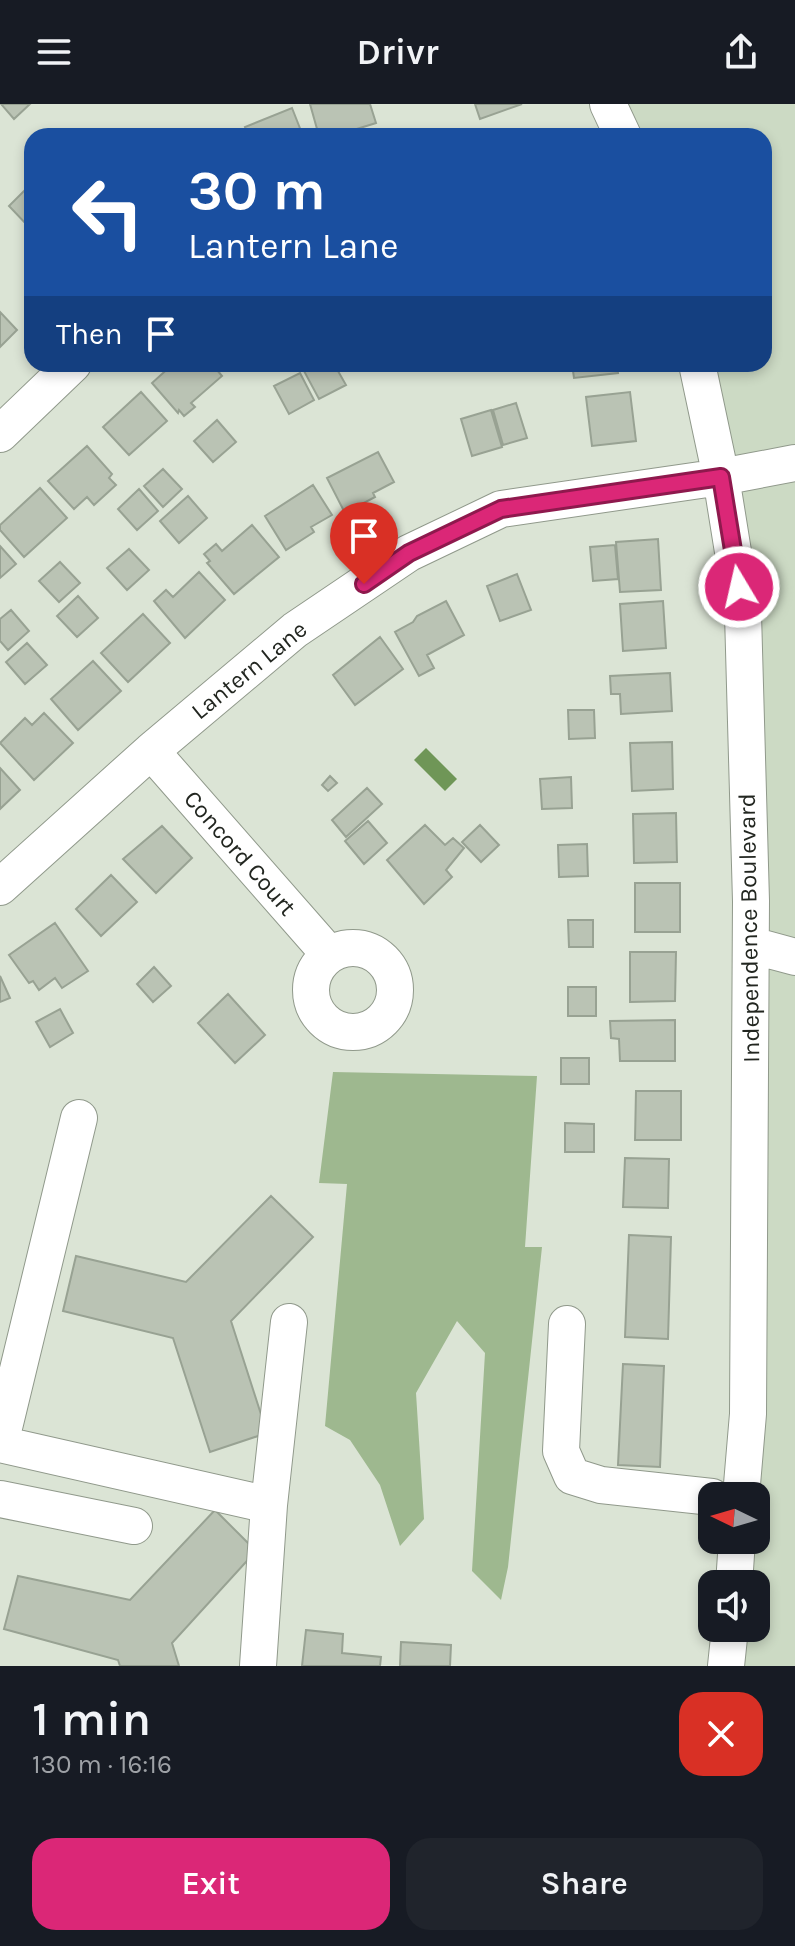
<!DOCTYPE html>
<meta charset="utf-8">
<style>
body{margin:0;font-family:Karla,sans-serif;background:#20242c;color:#f1f3f6;height:100vh;display:flex;flex-direction:column;font-size:30px;white-space:nowrap}
*{box-sizing:border-box;margin:0}
p{font-size:26px;color:#9ea1a6}
.icon{flex:none;width:44px;height:44px;fill:none;stroke:currentColor;stroke-width:2;stroke-linecap:round;stroke-linejoin:round}
.map{position:relative;height:1562px;overflow:hidden}
.panel{display:flex;flex-direction:column;background:#171b24;flex:1}
.panel>*{flex:none}
.guide{position:absolute;left:24px;top:24px;width:748px;height:244px;border-radius:24px;box-shadow:0 4px 12px #0003;background:#1a4fa0;color:#fff;overflow:hidden}
.needle{width:52px;rotate:275deg}
.tools{position:absolute;left:698px;top:1378px;display:grid;gap:16px}
.tools a{display:grid;place-items:center;width:72px;height:72px;border-radius:16px;background:#171b24;box-shadow:0 4px 12px #0003;font-size:40px}
.pin{position:absolute;display:grid;place-items:center;width:68px;height:68px;color:#fff;margin:-82px -34px;border-radius:50% 50% 50% 0;rotate:-45deg;box-shadow:0 0 8px #0007}
.pin .icon{rotate:45deg}
.me{position:absolute;width:88px;margin:-44px;rotate:351deg;stroke-linejoin:round;filter:drop-shadow(0 0 6px #0008)}
.turn{display:flex;align-items:center;gap:28px;height:168px;padding:0 32px;font-size:36px}
.turn .icon{width:104px;height:104px;stroke-width:2.5}
.turn b{display:block;font-size:56px;line-height:68px}
.then{display:flex;align-items:center;height:76px;padding:0 32px;background:#0003;gap:16px;font-size:30px}
.round{display:grid;place-items:center;flex:none;width:84px;height:84px;border-radius:24px;background:#20242c}
.summary{display:flex;align-items:center;justify-content:space-between;height:136px;padding:0 32px}
h1{font-size:48px;font-weight:600;line-height:60px}
.action{display:flex;gap:16px;margin-top:auto;padding:16px 32px}
.action a{flex:1;height:92px;border-radius:24px;background:#db2777;color:#fff;font-size:32px;font-weight:600;line-height:92px;text-align:center}
.action a+a{background:#20242c;color:#f1f3f6}
header{display:flex;justify-content:space-between;align-items:center;height:104px;padding:0 32px;background:#171b24;font-size:36px;font-weight:600}
.map>svg:first-child{display:block}
.built{fill:#ccdac4}
.green{fill:#9eb88f}
.water{fill:#6f9657}
.building{fill:#bac3b4;stroke:#98a293;stroke-width:2}
.lines{fill:none;stroke-linecap:round;stroke-linejoin:round}
.minor-casing{stroke:#90998b;stroke-width:38}
.minor{stroke:#fff;stroke-width:36}
.route-casing{stroke:#8e194d;stroke-width:20}
.route{stroke:#db2777;stroke-width:14}
.labels{text-anchor:middle;stroke-width:6;stroke-linejoin:round;paint-order:stroke}
.street-label{font-size:24px;fill:#222620;stroke:#fff}
</style>
<header><svg class="icon" aria-label="menu" viewBox="0 0 24 24"><path d="M4 6h16M4 12h16M4 18h16"/></svg>Drivr<svg class="icon" aria-label="share" viewBox="0 0 24 24"><path d="M12 15V3M7 8l5-5 5 5M5 13v7h14v-7"/></svg></header>
<div class="map">
<svg width="795" height="1562" viewBox="0 0 795 1562">
<rect width="100%" height="100%" fill="#dbe4d5"/>
<path class="built" d="M608 0H795V1562H726L730 1524H756V1480H734L737 1436H756L743 510 697 260H764V32H623Z"/>
<path class="green" d="M333 968 537 972 525 1143H542L508 1463 501 1496 472 1467 485 1249 457 1217 416 1289 424 1415 400 1442 380 1381 350 1336 325 1322 347 1080 319 1079Z"/>
<path class="water" d="M426 644 457 675 445 687 414 656Z"/>
<path class="building" d="M1 0H30L14 15Z
M310 0H370L376 19 334 32H319Z
M475 0H522L480 15Z
M292 4 303 32H249L245 23Z
M29 82 32 86V117L27 121 9 102Z
M0 208 17 226 0 243Z
M173 260H212L222 272 191 299 195 303 184 312 179 306 178 309 152 279Z
M317 260H334L346 281 319 295 304 267Z
M572 260H617L618 269 574 274Z
M300 269 314 296 289 310 274 282Z
M141 288 167 317 129 351 103 323Z
M630 288 636 337 592 342 586 293Z
M516 299 527 334 503 341 493 306Z
M491 306 502 343 472 352 461 315Z
M217 316 236 338 213 358 194 337Z
M87 342 112 370 109 374 116 381 94 401 87 393 74 405 48 377Z
M378 348 394 378 373 389 375 393 345 409 327 374Z
M163 365 182 385 163 403 144 382Z
M313 381 332 411 311 423 314 428 286 446 265 412Z
M40 384 67 414 24 453 0 426V421Z
M139 385 158 407 137 426 118 405Z
M188 392 207 414 179 439 160 417Z
M252 421 279 453 234 490 207 459 210 457 204 450 216 440 222 447Z
M658 435 661 486 620 488 616 438Z
M615 441 618 475 593 477 590 443Z
M0 442 16 460 0 474Z
M129 445 149 466 127 486 107 464Z
M60 458 80 479 59 498 39 477Z
M199 468 225 496 185 534 154 497 166 486 173 493Z
M517 470 531 506 500 517 487 482Z
M78 492 98 514 77 533 57 512Z
M446 497 464 531 427 551 434 564 419 572 395 528 413 518 417 512Z
M663 497 666 544 623 547 620 500Z
M11 506 29 527 8 546 0 537V515Z
M143 510 170 539 128 578 101 549Z
M380 533 403 565 355 601 333 571Z
M27 539 47 561 25 580 6 558Z
M93 557 121 587 78 626 51 595Z
M670 569 672 607 621 610 620 590H611L610 572Z
M568 606H594L595 634 569 635Z
M44 609 73 639 34 676 0 639 25 614 32 621Z
M672 638 673 685 632 687 630 639Z
M0 664 20 686 0 705Z
M330 672 337 679 328 687 322 681Z
M571 673 572 704 542 705 540 675Z
M367 684 382 700 346 733 332 716Z
M676 709 677 758 634 759 633 710Z
M368 717 387 739 364 760 345 737Z
M425 721 445 741 453 734 464 744 446 766 452 773 424 800 387 756Z
M480 721 499 741 481 758 462 738Z
M162 722 192 754 156 789 123 755Z
M587 740 588 772 559 773 558 741Z
M111 771 137 798 101 832 76 805Z
M635 779H680V828H635Z
M568 816H593V843H569Z
M55 819 88 867 62 884 55 874 39 886 33 877 29 879 9 851Z
M630 848H676L675 897 630 898Z
M154 863 171 882 153 898 137 880Z
M0 872 10 894 0 898Z
M568 883H596V912H568Z
M228 890 265 931 235 959 198 919Z
M60 905 73 929 50 943 36 918Z
M675 916V957H620L619 935 611 934 610 917Z
M561 954H589V980H561Z
M636 987H681V1036H635Z
M565 1019 594 1020V1048H565Z
M625 1054 669 1055 668 1104 623 1103Z
M271 1092 313 1133 231 1217 267 1329 210 1348 173 1234 63 1207 76 1152 186 1178Z
M629 1131 671 1133 668 1235 625 1233Z
M623 1260 664 1262 660 1363 618 1361Z
M215 1406 256 1447 172 1539 179 1562H120L118 1556 4 1525 18 1472 130 1496Z
M306 1526 343 1530 342 1549 381 1553 380 1562H302Z
M401 1538 451 1541 450 1562H400Z"/>
<g class="lines">
<g class="minor-casing">
<path id="minor" d="M608 0 623 32
M697 260 721 373 743 510 751 797 748 1310 741 1392
M0 330 73 260
M151 647 329 850
M0 783 151 647 295 526 409 449 501 405 721 373 795 359
M751 841 795 853
M311 886a42 42 0 1 1 84 0a42 42 0 1 1-84 0Z
M567 1220 561 1347 572 1372 601 1381 712 1393
M0 1340 269 1401 258 1562
M0 1340 79 1014
M0 1395 134 1422
M269 1401 289 1218
M734 1480 737 1436
M726 1562 730 1524"/>
</g>
<use href="#minor" class="minor"/>
</g>
<g class="lines">
<g class="route-casing">
<path id="route" d="M364 480 409 449 501 405 721 373 739 483"/>
</g>
<use href="#route" class="route"/>
</g>
<g class="labels">
<g class="street-label">
<text transform="translate(249 566) rotate(-39)" y="8">Lantern Lane</text>
<text transform="translate(240 749) rotate(49)" y="8">Concord Court</text>
<text transform="translate(749 824) rotate(-91)" y="8">Independence Boulevard</text>
</g>
</g>
</svg>
<div class="tools">
<a><svg class="needle" viewBox="-14 -14 28 28"><path d="M0-13l5 13h-10z" fill="#e53935"/><path d="M0 13l5-13h-10z" fill="#9ea1a6"/></svg></a>
<a><svg class="icon" aria-label="sound" viewBox="0 0 24 24"><path d="M4 9h4l5-4v14l-5-4H4zM17 9q2 3 0 6"/></svg></a>
</div>
<div class="pin" style="left:364px;top:480px;background:#d93025"><svg class="icon" aria-label="arrive" viewBox="0 0 24 24"><path d="M6 21V4h12l-3 4 3 4H6"/></svg></div>
<svg class="me" style="left:739px;top:483px" viewBox="-20 -20 40 40"><circle r="17" fill="#db2777" stroke="#fff" stroke-width="3"/><path d="M0-11L8 9 0 5-8 9z" fill="#fff"/></svg>
<div class="guide">
<div class="turn"><svg class="icon" aria-label="left" viewBox="0 0 24 24"><path d="M17 20v-9H6M10 6l-5 5 5 5"/></svg><div><b>30 m</b>Lantern Lane</div></div>
<div class="then">Then<svg class="icon" aria-label="arrive" viewBox="0 0 24 24"><path d="M6 21V4h12l-3 4 3 4H6"/></svg></div>
</div>
</div>
<section class="panel">
<div class="summary"><div><h1>1 min</h1><p>130 m · 16:16</p></div><a class="round" style="background:#d93025;color:#fff"><svg class="icon" aria-label="close" viewBox="0 0 24 24"><path d="M6 6l12 12M18 6L6 18"/></svg></a></div>
<div class="action"><a>Exit</a><a>Share</a></div>
</section>
